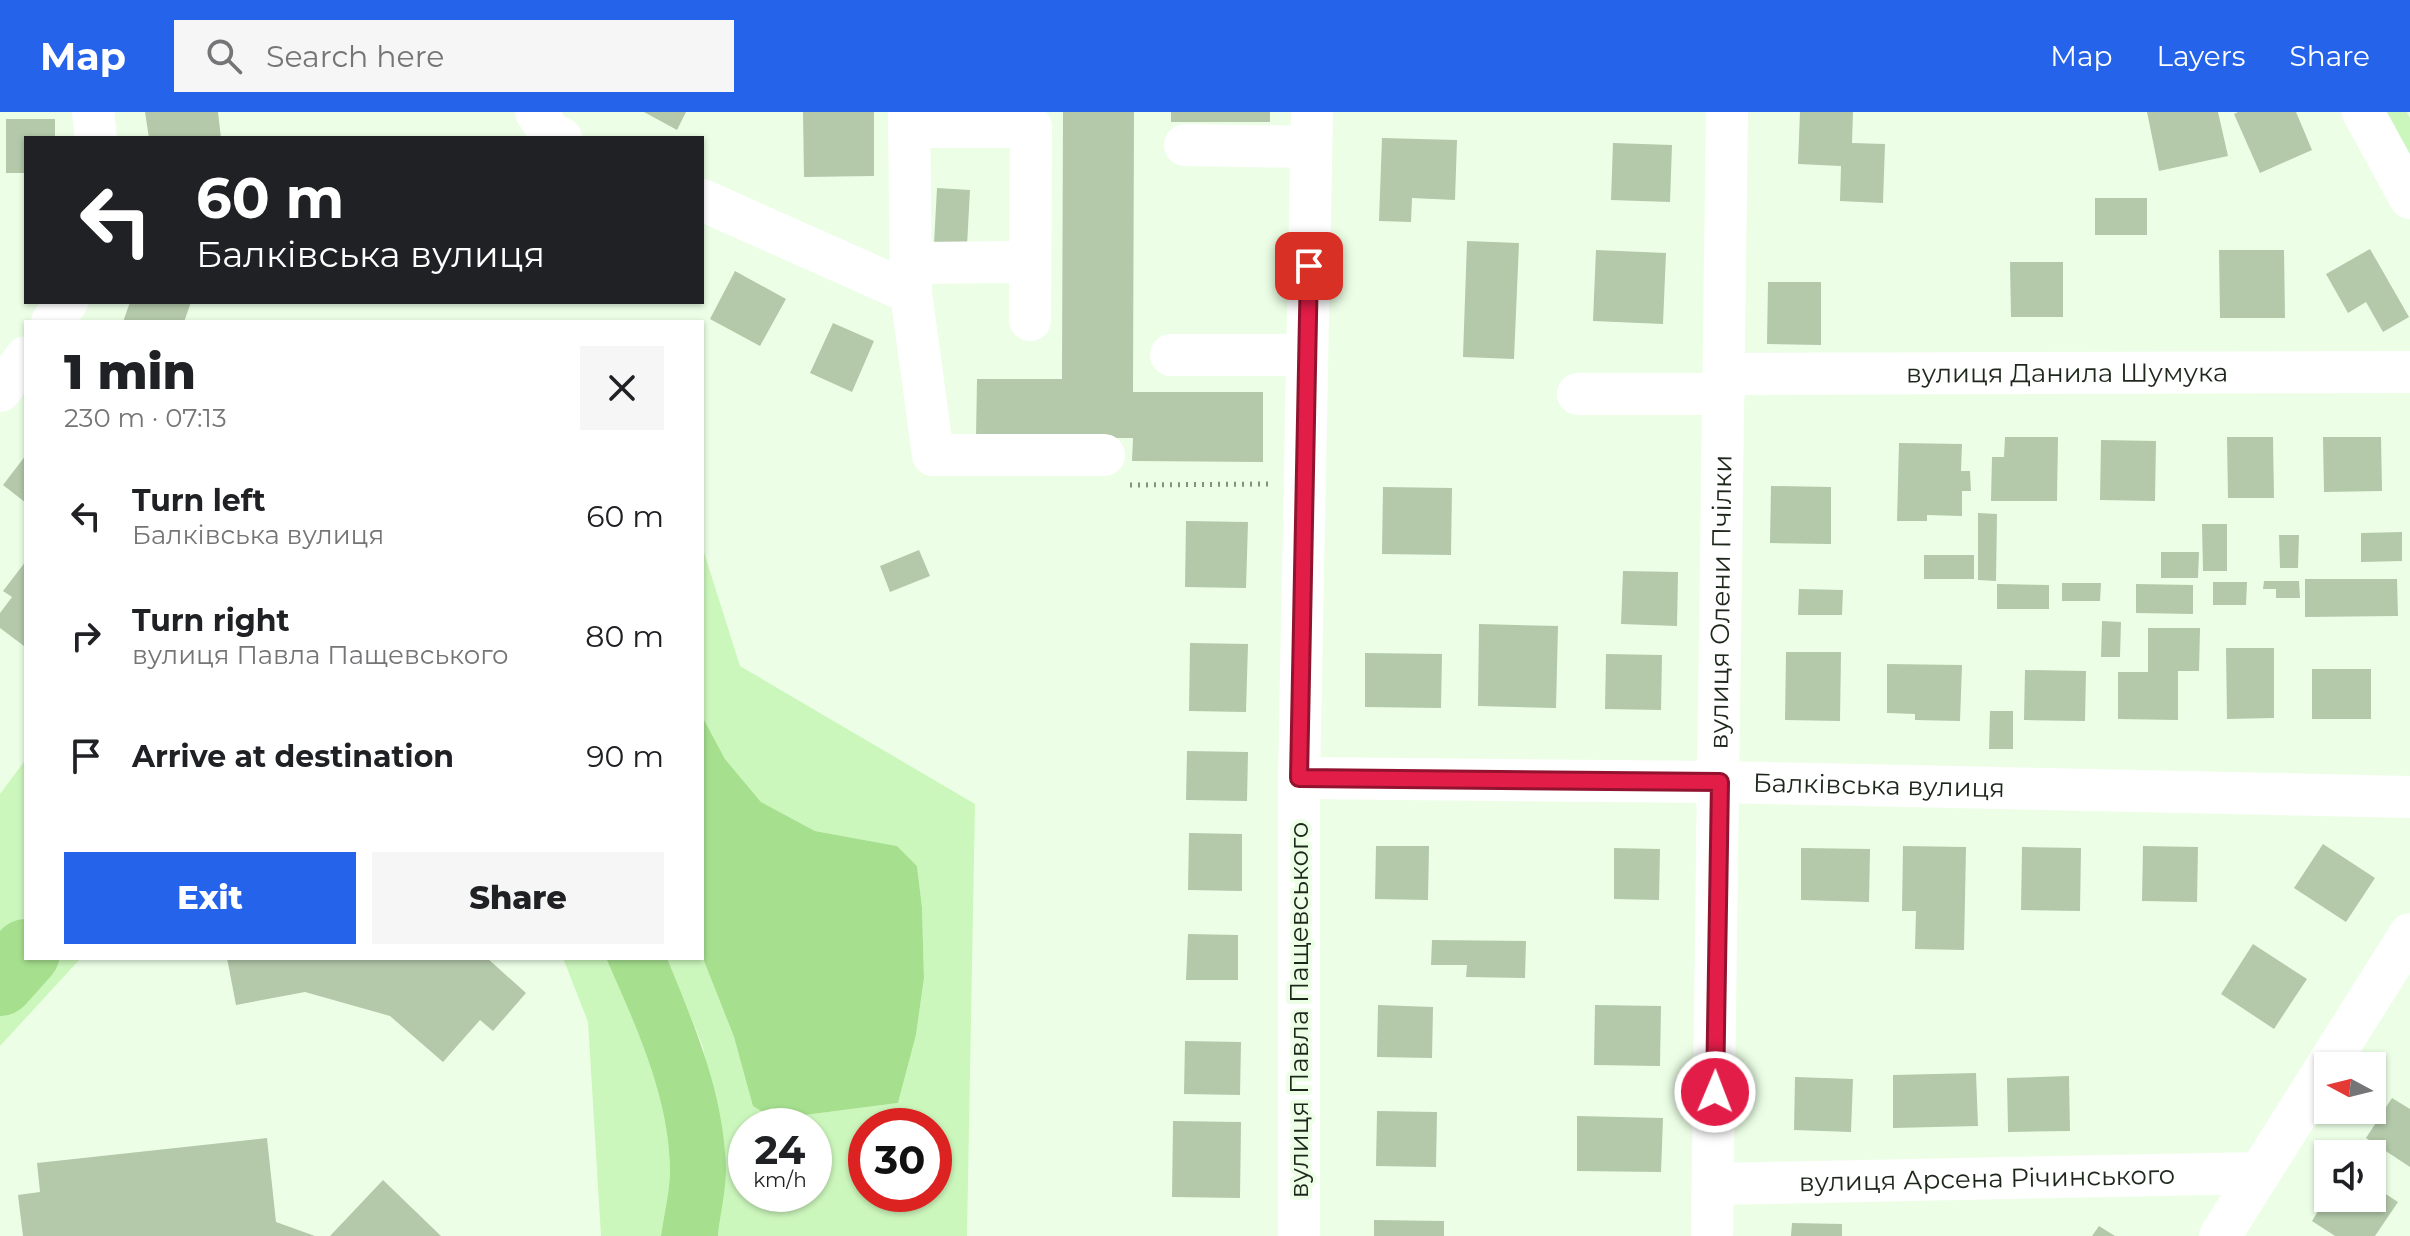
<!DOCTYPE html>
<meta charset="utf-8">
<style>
body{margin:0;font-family:Montserrat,sans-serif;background:#f6f6f6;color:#202124;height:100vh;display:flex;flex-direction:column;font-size:30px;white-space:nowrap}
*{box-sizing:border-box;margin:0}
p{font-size:26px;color:#757577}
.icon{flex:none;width:44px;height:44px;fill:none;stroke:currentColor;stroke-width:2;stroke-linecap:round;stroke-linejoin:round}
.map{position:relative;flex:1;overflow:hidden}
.panel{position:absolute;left:24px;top:208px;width:680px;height:640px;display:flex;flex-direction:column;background:#fff;border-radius:0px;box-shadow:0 2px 6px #0004}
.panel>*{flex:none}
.banner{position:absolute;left:24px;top:24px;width:680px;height:168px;border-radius:0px;box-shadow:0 2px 6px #0004;background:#202124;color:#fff;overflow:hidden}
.needle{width:52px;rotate:277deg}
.fabs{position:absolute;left:2314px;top:940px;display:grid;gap:16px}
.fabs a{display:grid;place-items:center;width:72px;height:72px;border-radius:0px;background:#fff;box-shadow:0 2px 6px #0004;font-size:40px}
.speed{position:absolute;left:728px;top:996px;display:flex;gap:16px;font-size:40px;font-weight:700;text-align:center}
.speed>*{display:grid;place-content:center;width:104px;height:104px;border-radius:50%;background:#fff;box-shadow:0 2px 6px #0004;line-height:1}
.speed small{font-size:20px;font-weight:400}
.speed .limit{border:12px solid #d22;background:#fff;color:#111}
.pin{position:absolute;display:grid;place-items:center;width:68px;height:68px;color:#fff;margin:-34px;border-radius:16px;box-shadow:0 4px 12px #0006}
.me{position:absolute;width:88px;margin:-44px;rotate:1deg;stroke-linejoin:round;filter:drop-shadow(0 0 6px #0008)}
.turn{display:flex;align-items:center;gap:28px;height:168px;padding:0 40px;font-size:36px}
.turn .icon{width:104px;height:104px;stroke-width:2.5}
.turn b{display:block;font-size:56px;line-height:68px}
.round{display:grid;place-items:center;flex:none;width:84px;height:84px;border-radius:0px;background:#f6f6f6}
.summary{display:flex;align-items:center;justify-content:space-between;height:136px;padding:0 40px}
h1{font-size:48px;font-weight:800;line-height:60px}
.action{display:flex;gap:16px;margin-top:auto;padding:16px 40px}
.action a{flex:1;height:92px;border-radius:0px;background:#2563eb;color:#fff;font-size:32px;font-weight:800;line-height:92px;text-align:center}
.action a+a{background:#f6f6f6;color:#202124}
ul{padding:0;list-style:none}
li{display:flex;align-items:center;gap:24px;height:120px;padding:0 40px}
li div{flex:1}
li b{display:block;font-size:30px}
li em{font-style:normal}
header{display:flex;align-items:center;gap:48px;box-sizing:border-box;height:112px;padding:0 40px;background:#2563eb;color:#fff}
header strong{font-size:38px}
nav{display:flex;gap:44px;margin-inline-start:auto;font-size:28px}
.search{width:560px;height:72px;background:#f6f6f6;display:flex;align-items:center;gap:20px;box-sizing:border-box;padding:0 28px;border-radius:0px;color:#757577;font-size:30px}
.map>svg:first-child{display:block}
.green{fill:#ccf7bc;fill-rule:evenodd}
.water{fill:#a6e08f}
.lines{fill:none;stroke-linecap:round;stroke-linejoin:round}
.river{stroke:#a6e08f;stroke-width:68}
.building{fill:#b3c9aa}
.path{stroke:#849280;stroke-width:5;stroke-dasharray:2 6;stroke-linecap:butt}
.minor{stroke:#fff;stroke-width:42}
.route-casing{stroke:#92132f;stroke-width:20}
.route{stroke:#e11d48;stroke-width:14}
.labels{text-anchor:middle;stroke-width:8;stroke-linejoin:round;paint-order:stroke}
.street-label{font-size:26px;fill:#1e271b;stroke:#ecffe6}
</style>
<header>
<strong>Map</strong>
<div class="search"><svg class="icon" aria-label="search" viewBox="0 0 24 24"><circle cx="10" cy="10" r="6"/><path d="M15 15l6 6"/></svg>Search here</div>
<nav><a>Map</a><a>Layers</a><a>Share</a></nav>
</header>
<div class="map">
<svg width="2410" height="1124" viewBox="0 0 2410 1124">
<rect width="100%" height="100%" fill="#ecffe6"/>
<path class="green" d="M2380 0H2407L2410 6V56Z
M702 434 740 554 975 692 967 1124H718L726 1060 703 935 667 846H702V844L734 925 754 994 774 1007 898 991 916 923 924 866 922 795 917 754 897 734 815 719 761 690 725 647 702 604ZM746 1014H814V1082H746ZM866 1014H934V1082H866Z
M26 647V846H81L0 934V682Z
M563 846H606C635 911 669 984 670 1057 670 1079 664 1102 661 1124H601L588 910Z"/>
<path class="water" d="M702 604 725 647 761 690 815 719 897 734 917 754 922 795 924 866 916 923 898 991 774 1007 753 994 734 925 702 844Z
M606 846H667C695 915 724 981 726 1057 726 1079 720 1102 718 1124H661C664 1102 670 1079 670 1057 669 984 635 912 606 846Z"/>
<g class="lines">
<path class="river" d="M0 870 26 841"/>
</g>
<path class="building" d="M145 0H218L221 26H149Z
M644 0H686L677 18Z
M803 0H874V64L804 65Z
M1063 0H1134L1133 280H1263V350L1132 349 1133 326H976L977 267H1062Z
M1171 0H1270V10H1171Z
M1800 0H1853L1852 31 1885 32 1883 91 1840 89 1841 54 1798 52Z
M2147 0H2218L2228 44 2159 59Z
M2238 0H2296L2312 38 2260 61 2234 2Z
M6 7H55V26H26V61H6Z
M1382 26 1457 28 1455 88 1412 86 1411 110 1379 109Z
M1613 31 1672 33 1670 90 1611 88Z
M937 76 970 78 967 134 934 132Z
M2095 86H2147V123H2095Z
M1467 129 1519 131 1514 247 1463 245Z
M2370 137 2409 205 2383 220 2366 190 2348 201 2326 162Z
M1596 138 1666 141 1663 212 1593 209Z
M2219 138H2284L2285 206H2220Z
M2010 150H2063V205H2011Z
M735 159 786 187 760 234 710 207Z
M1768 170H1821V233L1767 232Z
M130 190H191L184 210H123Z
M833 211 874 229 852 280 810 261Z
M2005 325H2058L2057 389H1991L1992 345H2004Z
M2227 325H2273L2274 386H2228Z
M2323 325H2381L2382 379 2324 380Z
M2101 328 2156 329 2155 389 2100 388Z
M1899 331 1962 332 1961 359H1970L1971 379H1962V404L1927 403V409H1897Z
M26 343V391L3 373Z
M1771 374 1831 375V432L1770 431Z
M1383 375 1452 376 1451 443 1382 442Z
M1978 401 1997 402 1996 469 1978 468Z
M1186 409 1248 410 1246 476 1185 475Z
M2202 412H2227V459H2203Z
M2402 420V449L2361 450V421Z
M2279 423H2299L2298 456H2280Z
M919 438 930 464 890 480 880 454Z
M2161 440H2199L2198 466H2161Z
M1924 443H1974V467H1924Z
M26 449V532L24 534 0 516V501L12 485 3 479Z
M1623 459 1678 460 1677 514 1621 512Z
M2305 467H2397L2398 504 2305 505Z
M2264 469H2299L2300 486H2276V477H2263Z
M2213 470H2247L2246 493H2213Z
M2062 471H2101L2100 489H2062Z
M1997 472 2049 473V497H1997Z
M2136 472 2193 473V502L2136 501Z
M1799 477 1843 478 1842 503H1798Z
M2102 509 2121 510 2120 545H2101Z
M1479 512 1558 514 1556 596 1478 594Z
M2148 516H2200L2199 559H2178V608L2118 607V560H2148Z
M1190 531 1248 532 1246 600 1189 599Z
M2226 536H2274V606L2227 607Z
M1786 540H1841L1840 609 1785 608Z
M1365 541 1442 542 1441 596 1365 595Z
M1606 542 1662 543 1661 598 1605 597Z
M1887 552 1962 553 1960 609 1915 608V602L1887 601Z
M2312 557H2371V607H2312Z
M2025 558 2086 559 2085 609 2024 608Z
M1990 599H2013V637H1989Z
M1187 639 1248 640 1247 689 1186 688Z
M1189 721 1242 722V779L1188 778Z
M2323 732 2375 766 2346 810 2294 776Z
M1376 734H1429L1428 788 1375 787Z
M1903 734 1966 735 1964 838 1915 837 1916 799H1902Z
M2143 734 2198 735 2197 790 2142 789Z
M2022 735 2081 736 2080 799 2021 798Z
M1614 736 1660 737 1659 788 1614 787Z
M1801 736 1870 737 1869 790 1801 788Z
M1188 822 1238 823V868H1186Z
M1432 828 1526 829 1525 866 1466 865 1467 853H1431Z
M2253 832 2307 867 2274 917 2221 882Z
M227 846H487L526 881 493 919 480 908 443 950 390 904 305 880 236 893Z
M1378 893 1433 895 1432 946 1377 945Z
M1595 893 1661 894 1660 954 1594 953Z
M1185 929 1241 930 1240 983 1184 982Z
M1976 961 1978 1014 1893 1016V963Z
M2069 964 2070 1019 2008 1020 2007 966Z
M1795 965 1853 967 1851 1020 1794 1018Z
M2392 986 2410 997V1055L2366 1026Z
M1377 999 1437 1000 1436 1055 1376 1054Z
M1577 1004 1663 1006 1661 1060 1577 1059Z
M1173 1009 1241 1010 1240 1086 1172 1085Z
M267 1026 276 1110 315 1124H23L18 1083 40 1080 37 1051Z
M383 1068 441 1124H330Z
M2372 1073 2398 1090 2375 1124H2335L2312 1109 2326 1086H2372Z
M1374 1108 1444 1109V1124H1374Z
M1792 1111 1842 1112V1124H1791Z
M2099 1114 2115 1124H2092Z"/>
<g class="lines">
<path class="path" d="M1130 373 1268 372"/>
<g class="minor">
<path d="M93 0 96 26"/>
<path d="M536 0 550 21 561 26"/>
<path d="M909 0 911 181 933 343H1104"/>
<path d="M2363 0 2410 86"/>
<path d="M909 15H1031L1030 208"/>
<path d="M1185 33 1311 35"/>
<path d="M702 88 911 181"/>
<path d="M911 151 1030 150"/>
<path d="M52 210 67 190"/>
<path d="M1171 243H1307"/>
<path id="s1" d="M1725 262 2410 260"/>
<path d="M0 279 26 245"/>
<path d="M1578 282H1724"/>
<path id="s2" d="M1299 666 1720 670 2410 685"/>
<path id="s3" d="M1713 1072 2260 1061"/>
<path d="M1299 1124V666L1312 0"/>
<path id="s4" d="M1712 1124 1727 0"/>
<path d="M2220 1124 2410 822"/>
</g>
</g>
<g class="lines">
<g class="route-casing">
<path id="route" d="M1309 154 1299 666 1720 670 1715 980"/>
</g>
<use href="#route" class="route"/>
</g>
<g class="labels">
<g class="street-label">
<text dy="9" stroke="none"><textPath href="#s1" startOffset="342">вулиця Данила Шумука</textPath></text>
<text dy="9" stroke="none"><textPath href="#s4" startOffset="634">вулиця Олени Пчілки</textPath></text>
<text dy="9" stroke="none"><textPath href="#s2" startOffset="580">Балківська вулиця</textPath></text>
<text transform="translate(1299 898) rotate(-90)" y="9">вулиця Павла Пащевського</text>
<text dy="9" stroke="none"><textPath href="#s3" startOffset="274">вулиця Арсена Річинського</textPath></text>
</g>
</g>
</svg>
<div class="fabs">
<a><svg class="needle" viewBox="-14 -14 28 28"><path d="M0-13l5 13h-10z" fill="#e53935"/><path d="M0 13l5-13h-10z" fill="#757577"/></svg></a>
<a><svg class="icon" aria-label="sound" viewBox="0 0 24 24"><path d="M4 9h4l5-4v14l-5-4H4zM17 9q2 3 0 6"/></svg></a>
</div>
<div class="speed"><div>24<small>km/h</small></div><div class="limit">30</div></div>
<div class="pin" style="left:1309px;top:154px;background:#d93025"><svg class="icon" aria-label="arrive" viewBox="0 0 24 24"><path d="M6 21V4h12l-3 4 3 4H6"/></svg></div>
<svg class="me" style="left:1715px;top:980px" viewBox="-20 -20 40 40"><circle r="17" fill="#e11d48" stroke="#fff" stroke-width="3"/><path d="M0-11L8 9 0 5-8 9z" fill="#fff"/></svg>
<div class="banner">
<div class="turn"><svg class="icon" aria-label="left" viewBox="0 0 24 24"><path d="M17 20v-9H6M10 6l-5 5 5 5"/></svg><div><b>60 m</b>Балківська вулиця</div></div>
</div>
<section class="panel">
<div class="summary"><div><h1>1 min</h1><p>230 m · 07:13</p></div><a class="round"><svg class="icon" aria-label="close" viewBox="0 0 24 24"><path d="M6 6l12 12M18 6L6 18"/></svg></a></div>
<ul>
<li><svg class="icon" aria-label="left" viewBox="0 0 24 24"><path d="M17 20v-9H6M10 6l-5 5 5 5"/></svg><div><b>Turn left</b><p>Балківська вулиця</p></div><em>60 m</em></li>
<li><svg class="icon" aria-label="right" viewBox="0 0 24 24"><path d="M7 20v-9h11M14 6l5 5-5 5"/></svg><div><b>Turn right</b><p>вулиця Павла Пащевського</p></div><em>80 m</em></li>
<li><svg class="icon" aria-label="arrive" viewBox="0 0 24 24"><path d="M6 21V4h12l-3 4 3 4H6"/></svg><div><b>Arrive at destination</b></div><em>90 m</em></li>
</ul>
<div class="action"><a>Exit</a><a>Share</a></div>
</section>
</div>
